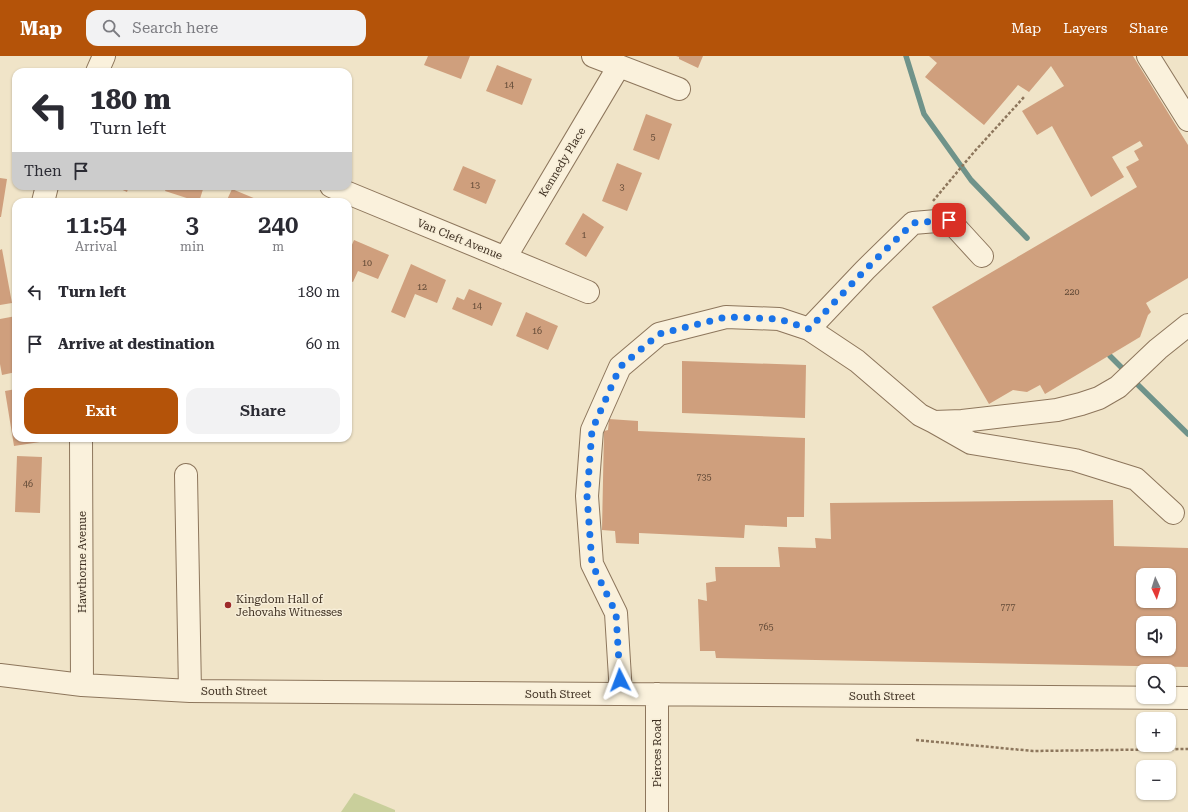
<!DOCTYPE html>
<meta charset="utf-8">
<style>
body{margin:0;font-family:"Roboto Serif",serif;background:#f2f2f3;color:#2b2b33;height:100vh;display:flex;flex-direction:column;font-size:15px;white-space:nowrap}
*{box-sizing:border-box;margin:0}
p{font-size:13px;color:#7c7c81}
.icon{flex:none;width:22px;height:22px;fill:none;stroke:currentColor;stroke-width:2;stroke-linecap:round;stroke-linejoin:round}
.map{position:relative;flex:1;overflow:hidden}
.side{position:absolute;left:12px;top:142px;width:340px;height:244px;display:flex;flex-direction:column;background:#fff;border-radius:12px;box-shadow:0 1px 3px #0004}
.side>*{flex:none}
.guide{position:absolute;left:12px;top:12px;width:340px;height:122px;border-radius:12px;box-shadow:0 1px 3px #0004;background:#fff;color:#2b2b33;overflow:hidden}
.needle{width:26px;rotate:176deg}
.buttons{position:absolute;left:1136px;top:512px;display:grid;gap:8px}
.buttons a{display:grid;place-items:center;width:40px;height:40px;border-radius:8px;background:#fff;box-shadow:0 1px 3px #0004;font-size:20px}
.pin{position:absolute;display:grid;place-items:center;width:34px;height:34px;color:#fff;margin:-17px;border-radius:8px;box-shadow:0 2px 6px #0006}
.me{position:absolute;width:44px;margin:-22px;rotate:357deg;stroke-linejoin:round;filter:drop-shadow(0 0 3px #0008)}
.turn{display:flex;align-items:center;gap:14px;height:84px;padding:0 12px;font-size:18px}
.turn .icon{width:52px;height:52px;stroke-width:2.5}
.turn b{display:block;font-size:28px;line-height:34px}
.then{display:flex;align-items:center;height:38px;padding:0 12px;background:#0003;gap:8px;font-size:15px}
.eta{display:flex;justify-content:space-evenly;align-items:center;height:68px;text-align:center}
.eta b{font-size:24px;font-weight:600;line-height:28px}
.action{display:flex;gap:8px;margin-top:auto;padding:8px 12px}
.action a{flex:1;height:46px;border-radius:12px;background:#b45309;color:#fff;font-size:16px;font-weight:600;line-height:46px;text-align:center}
.action a+a{background:#f2f2f3;color:#2b2b33}
ul{padding:0;list-style:none}
li{display:flex;align-items:center;gap:12px;height:52px;padding:0 12px}
li div{flex:1}
li b{display:block;font-size:15px}
li em{font-style:normal}
header{display:flex;align-items:center;gap:24px;box-sizing:border-box;height:56px;padding:0 20px;background:#b45309;color:#fff}
header strong{font-size:19px}
nav{display:flex;gap:22px;margin-inline-start:auto;font-size:14px}
.search{width:280px;height:36px;background:#f2f2f3;display:flex;align-items:center;gap:10px;box-sizing:border-box;padding:0 14px;border-radius:12px;color:#7c7c81;font-size:15px}
.map>svg:first-child{display:block}
.green{fill:#c9cf9b}
.lines{fill:none;stroke-linecap:round;stroke-linejoin:round}
.stream{stroke:#6f938a;stroke-width:5.5}
.building{fill:#cf9f7d;fill-rule:evenodd}
.minor-casing{stroke:#8d765c;stroke-width:24}
.path{stroke:#8d765c;stroke-width:2.5;stroke-dasharray:3 2;stroke-linecap:butt}
.minor{stroke:#faf1dc;stroke-width:22}
.route{stroke:#1a73e8;stroke-width:7;stroke-dasharray:0 12.6}
.poi-dot{fill:#9e2a2b;stroke:#f7eed8;stroke-width:1.5}
.labels{text-anchor:middle;stroke-width:3;stroke-linejoin:round;paint-order:stroke}
.number-label{font-size:9px;fill:#624a37}
.street-label{font-size:11px;fill:#3d2e20;stroke:#f7eed8}
.poi-label{font-size:11px;fill:#3d2e20;stroke:#f7eed8;text-anchor:start}
</style>
<header>
<strong>Map</strong>
<div class="search"><svg class="icon" aria-label="search" viewBox="0 0 24 24"><circle cx="10" cy="10" r="6"/><path d="M15 15l6 6"/></svg>Search here</div>
<nav><a>Map</a><a>Layers</a><a>Share</a></nav>
</header>
<div class="map">
<svg width="1188" height="756" viewBox="0 0 1188 756">
<rect width="100%" height="100%" fill="#f0e4c8"/>
<path class="green" d="M354 737 395 754V756H341Z"/>
<g class="lines">
<path class="stream" d="M906 0 924 58 971 124 1027 182
M1110 300 1127 317
M1133 324 1188 378"/>
</g>
<path class="building" d="M428 0H470L461 23 424 9Z
M676 0H703L698 12 679 3V1Z
M929 0H1133L1188 89V222L1146 247 1151 256 1148 259 1140 281 1045 338 1040 329 1027 336 1013 334 989 348 932 251 1137 131 1126 111 1139 104 1134 95 1143 90 1140 85 1112 101 1124 121 1091 141 1052 70 1037 79 1022 55 1064 30 1051 10 1029 36 1018 29 984 69 925 21 937 7Z
M497 9 532 23 522 49 486 35Z
M646 58 672 68 659 104 633 94Z
M617 107 642 117 627 155 602 145Z
M463 110 496 124 486 148 453 134Z
M0 122 7 123 1 161H0Z
M114 130H129L127 136Z
M167 130H204L199 146 165 135Z
M232 133 263 146H226Z
M583 157 604 171 586 201 565 188Z
M354 184 389 199 378 223 358 215 353 226 348 224V198Z
M2 193 12 247 0 249V194Z
M411 208 446 224 437 247 415 238 405 262 391 256Z
M469 233 502 247 492 270 452 253 457 241 464 244Z
M526 256 558 270 548 294 516 280Z
M16 260V316L2 319 0 308V263Z
M682 305 806 309 805 362 682 357Z
M16 333V382H39L40 386 14 390 5 335Z
M609 363 638 365V375L805 382 804 461H787V471L745 469 744 482 639 477V488L616 487 615 475 602 474 604 375 608 374Z
M17 400 42 401 40 457 15 456Z
M1113 444 1114 490 1188 492V611L716 602 715 595H700L698 543 707 545 706 527 716 525 715 511H780L778 491 816 492 815 482 831 483 830 447ZM1143 519H1169V545H1143ZM1143 567H1169V593H1143Z"/>
<g class="lines">
<g class="minor-casing">
<path id="minor" d="M593 0 679 33
M1148 0 1188 64
M97 16 104 0
M331 130 588 236
M43 146 47 130
M505 202 619 10
M809 273 865 214 913 167 949 164 982 200
M934 366 962 365 1057 354 1081 348 1099 342 1118 331 1158 293 1188 269
M81 382 82 629
M186 419 190 635
M0 619 82 629 190 635 1188 642
M621 638 616 557 592 508 587 440 592 374 620 311 659 278 726 261 779 263 809 273 857 305 920 359 934 366 971 387 1075 404 1136 423 1173 457
M657 638V756"/>
</g>
<path class="path" d="M933 145 974 96 1025 40
M916 684 1033 695 1188 693"/>
<use href="#minor" class="minor"/>
</g>
<g class="lines">
<path class="route" d="M620 624 616 557 592 508 587 440 592 374 620 311 659 278 726 261 779 263 809 273 865 214 913 167 949 164"/>
</g>
<circle class="poi-dot" cx="228" cy="549" r="4"/>
<g class="labels">
<g class="number-label">
<text x="509" y="32">14</text>
<text x="653" y="84">5</text>
<text x="475" y="132">13</text>
<text x="622" y="134">3</text>
<text x="584" y="182">1</text>
<text x="367" y="210">10</text>
<text x="422" y="234">12</text>
<text x="1072" y="239">220</text>
<text x="477" y="253">14</text>
<text x="537" y="278">16</text>
<text x="704" y="424">735</text>
<text x="28" y="431">46</text>
<text x="1008" y="554">777</text>
<text x="766" y="574">765</text>
</g>
<g class="street-label">
<text transform="translate(562 106) rotate(-59)" y="4">Kennedy Place</text>
<text transform="translate(460 183) rotate(22)" y="4">Van Cleft Avenue</text>
<text transform="translate(82 506) rotate(-90)" y="4">Hawthorne Avenue</text>
<text x="234" y="639">South Street</text>
<text x="558" y="642">South Street</text>
<text x="882" y="644">South Street</text>
<text transform="translate(657 697) rotate(-90)" y="4">Pierces Road</text>
</g>
<g class="poi-label">
<text x="236" y="547">Kingdom Hall of<tspan x="236" dy="13">Jehovahs Witnesses</tspan></text>
</g>
</g>
</svg>
<div class="buttons">
<a><svg class="needle" viewBox="-14 -14 28 28"><path d="M0-13l5 13h-10z" fill="#e53935"/><path d="M0 13l5-13h-10z" fill="#7c7c81"/></svg></a>
<a><svg class="icon" aria-label="sound" viewBox="0 0 24 24"><path d="M4 9h4l5-4v14l-5-4H4zM17 9q2 3 0 6"/></svg></a>
<a><svg class="icon" aria-label="search" viewBox="0 0 24 24"><circle cx="10" cy="10" r="6"/><path d="M15 15l6 6"/></svg></a>
<a>+</a>
<a>−</a>
</div>
<div class="pin" style="left:949px;top:164px;background:#d93025"><svg class="icon" aria-label="arrive" viewBox="0 0 24 24"><path d="M6 21V4h12l-3 4 3 4H6"/></svg></div>
<svg class="me" style="left:620px;top:624px" viewBox="-20 -20 40 40"><path d="M0-17L14 15 0 8-14 15z" fill="#1a73e8" stroke="#fff" stroke-width="4"/></svg>
<div class="guide">
<div class="turn"><svg class="icon" aria-label="left" viewBox="0 0 24 24"><path d="M17 20v-9H6M10 6l-5 5 5 5"/></svg><div><b>180 m</b>Turn left</div></div>
<div class="then">Then<svg class="icon" aria-label="arrive" viewBox="0 0 24 24"><path d="M6 21V4h12l-3 4 3 4H6"/></svg></div>
</div>
<section class="side">
<div class="eta">
<div><b>11:54</b><p>Arrival</p></div>
<div><b>3</b><p>min</p></div>
<div><b>240</b><p>m</p></div>
</div>
<ul>
<li><svg class="icon" aria-label="left" viewBox="0 0 24 24"><path d="M17 20v-9H6M10 6l-5 5 5 5"/></svg><div><b>Turn left</b></div><em>180 m</em></li>
<li><svg class="icon" aria-label="arrive" viewBox="0 0 24 24"><path d="M6 21V4h12l-3 4 3 4H6"/></svg><div><b>Arrive at destination</b></div><em>60 m</em></li>
</ul>
<div class="action"><a>Exit</a><a>Share</a></div>
</section>
</div>
